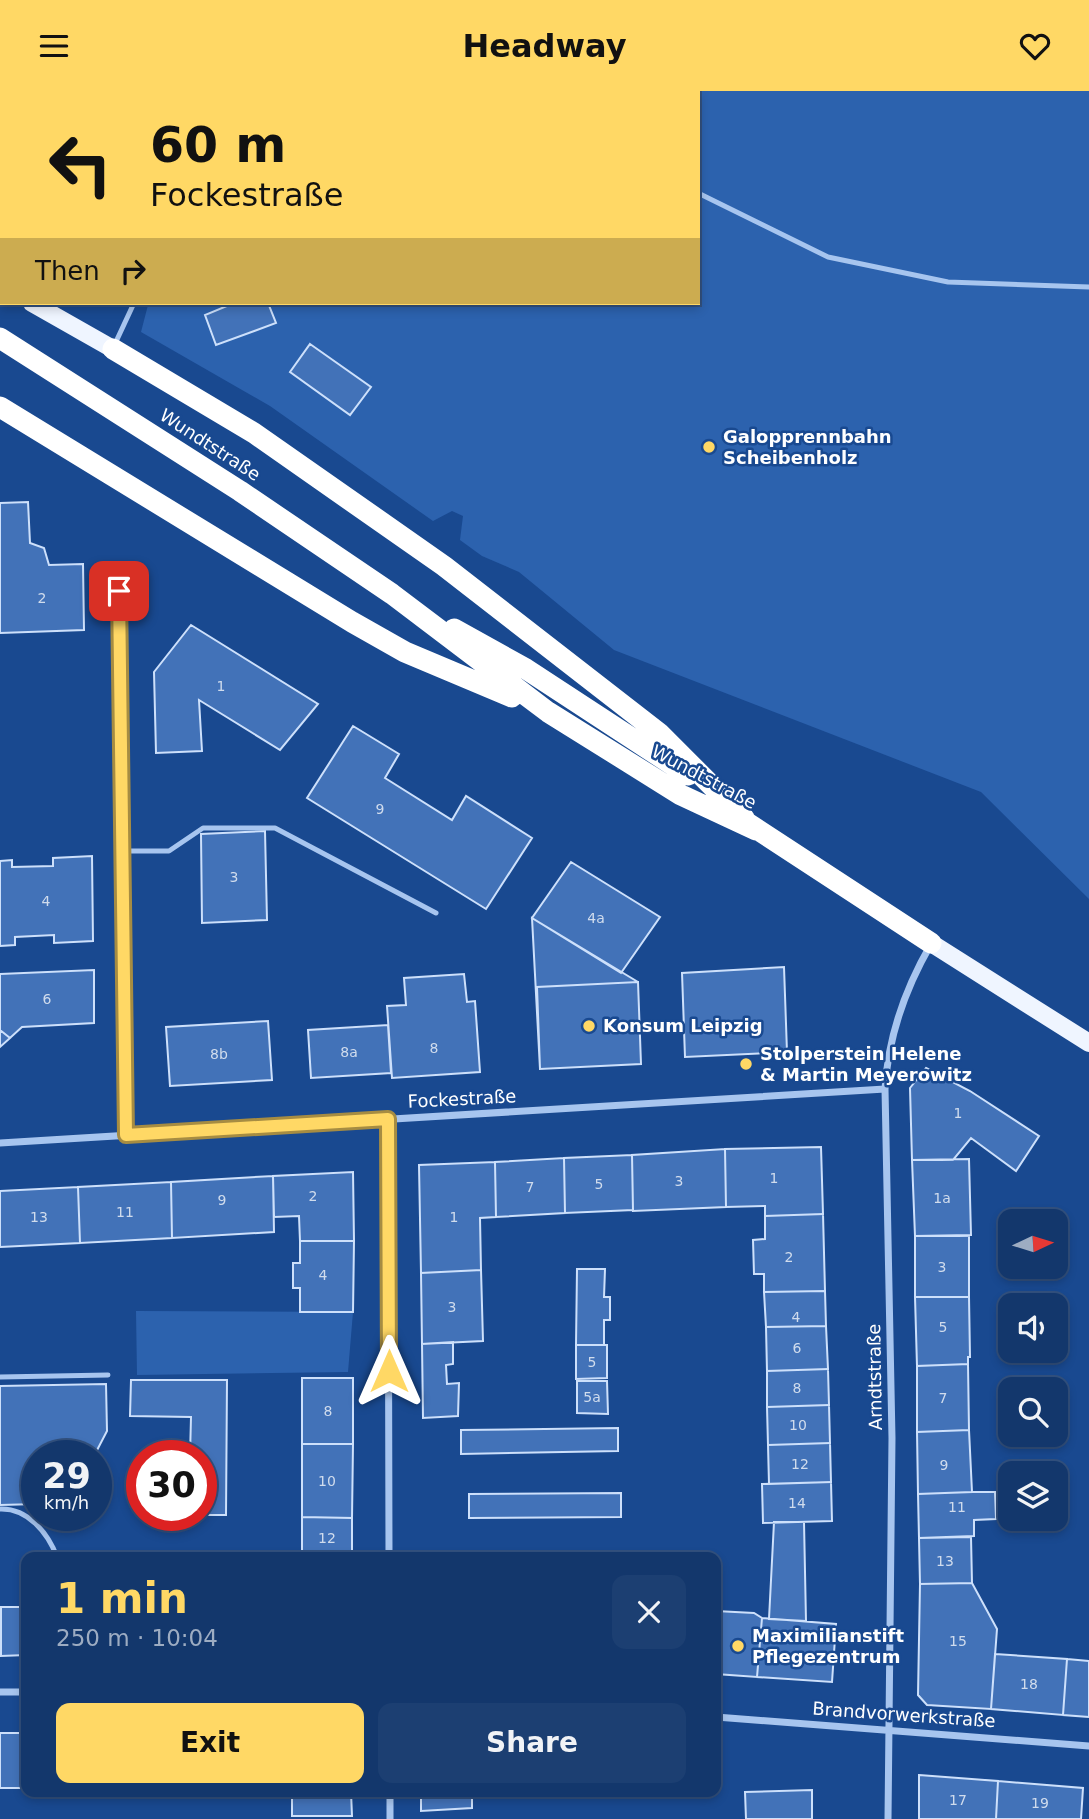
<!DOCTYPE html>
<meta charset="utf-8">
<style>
body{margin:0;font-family:"DejaVu Sans",sans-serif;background:#1c3f72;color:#f1f3f6;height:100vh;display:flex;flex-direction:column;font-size:26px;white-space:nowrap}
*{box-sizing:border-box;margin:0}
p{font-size:23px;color:#9dacc2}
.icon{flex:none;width:38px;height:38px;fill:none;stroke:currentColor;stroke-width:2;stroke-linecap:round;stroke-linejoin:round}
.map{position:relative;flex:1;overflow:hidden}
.details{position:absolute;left:21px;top:1461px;width:700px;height:245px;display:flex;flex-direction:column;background:#13376c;border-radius:14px;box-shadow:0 4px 10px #0003,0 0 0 2px #32517f}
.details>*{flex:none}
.hud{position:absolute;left:0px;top:0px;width:700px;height:214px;box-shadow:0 4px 10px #0003,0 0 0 2px #32517f;background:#ffd865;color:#111;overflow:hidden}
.needle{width:46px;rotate:86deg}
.controls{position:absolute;left:998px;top:1118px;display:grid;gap:14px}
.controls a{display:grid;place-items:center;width:70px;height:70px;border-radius:14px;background:#13376c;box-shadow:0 4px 10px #0003,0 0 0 2px #32517f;font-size:35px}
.speed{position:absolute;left:21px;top:1349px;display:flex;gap:14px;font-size:35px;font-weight:700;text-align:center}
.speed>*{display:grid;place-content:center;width:91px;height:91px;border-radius:50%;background:#13376c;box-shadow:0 4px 10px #0003,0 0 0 2px #32517f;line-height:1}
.speed small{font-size:18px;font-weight:400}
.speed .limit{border:10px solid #d22;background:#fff;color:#111}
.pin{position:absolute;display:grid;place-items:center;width:60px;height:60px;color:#fff;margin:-30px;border-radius:14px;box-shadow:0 4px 10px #0006}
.me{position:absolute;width:77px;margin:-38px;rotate:0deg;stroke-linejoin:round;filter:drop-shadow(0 0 5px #0008)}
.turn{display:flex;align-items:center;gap:24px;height:147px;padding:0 35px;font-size:32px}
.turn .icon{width:91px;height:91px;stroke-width:2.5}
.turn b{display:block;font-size:49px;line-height:60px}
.then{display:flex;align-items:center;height:66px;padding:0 35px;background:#0003;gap:14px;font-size:26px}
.round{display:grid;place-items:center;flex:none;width:74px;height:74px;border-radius:14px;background:#1c3f72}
.overview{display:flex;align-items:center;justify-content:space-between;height:119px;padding:0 35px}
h1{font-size:42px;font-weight:700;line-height:52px;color:#ffd865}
.action{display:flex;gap:14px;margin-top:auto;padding:14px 35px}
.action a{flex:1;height:80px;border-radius:14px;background:#ffd865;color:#111;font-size:28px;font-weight:700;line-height:80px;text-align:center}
.action a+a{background:#1c3f72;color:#f1f3f6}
header{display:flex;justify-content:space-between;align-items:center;height:91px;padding:0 35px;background:#ffd865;color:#111;font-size:32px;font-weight:700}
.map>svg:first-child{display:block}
.green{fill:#2c62ae}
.building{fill:#4272b8;stroke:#cde0fb;stroke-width:2}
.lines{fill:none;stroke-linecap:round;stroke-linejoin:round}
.lane{stroke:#a7c5ef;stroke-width:5}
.street{stroke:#a7c5ef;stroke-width:7}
.primary{stroke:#eff5ff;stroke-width:18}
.highway{stroke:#fff;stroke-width:21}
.route-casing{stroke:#a68c42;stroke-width:18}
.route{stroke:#ffd865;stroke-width:12}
.poi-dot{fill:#ffd865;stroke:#194990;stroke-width:2.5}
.labels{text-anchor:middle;stroke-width:5;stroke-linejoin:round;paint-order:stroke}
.number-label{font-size:14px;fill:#d0dced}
.poi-label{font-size:18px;font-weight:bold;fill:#fff;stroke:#194990;text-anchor:start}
.street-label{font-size:18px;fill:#fff;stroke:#194990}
</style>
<header><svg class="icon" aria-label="menu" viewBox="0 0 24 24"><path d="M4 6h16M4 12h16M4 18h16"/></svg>Headway<svg class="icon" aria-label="heart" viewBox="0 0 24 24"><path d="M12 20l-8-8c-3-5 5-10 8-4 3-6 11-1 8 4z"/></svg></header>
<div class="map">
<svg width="1089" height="1728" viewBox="0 0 1089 1728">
<rect width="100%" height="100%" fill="#194990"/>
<path class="green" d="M0 0H1089V808L981 701 614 559 519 481 482 465 460 449 463 425 452 420 433 430 270 315 141 241 148 214 145 212H698V2H2V159Z
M136 1220 353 1221 348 1281 137 1284Z"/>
<path class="building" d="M154 0H188L189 2H154Z
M0 116 2 117V152L0 151Z
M234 212H268L276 232 216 254 205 224Z
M310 253 371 296 350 324 290 281Z
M28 411 30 452 44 457 49 474 83 473 84 539 0 542V412Z
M191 534 318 613 280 659 199 609 202 660 156 662 154 581Z
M353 635 399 663 385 687 452 729 466 705 532 747 486 818 307 707Z
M265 740 267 829 202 832 201 743Z
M92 765 93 850 54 852V844L15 846V854L0 855V770L12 769V776L53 775V767Z
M571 771 660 826 621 882 532 827Z
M532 827 638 891 641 973 540 978Z
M784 876 787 961 685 966 682 882Z
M94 879V932L22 936 10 947 0 939V883Z
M464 883 467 911 475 910 480 981 392 987 387 915 406 914 404 887Z
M638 891 641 973 540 978 537 896Z
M268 930 272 989 170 995 166 936Z
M388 934 391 982 311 987 308 939Z
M0 939 10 947 0 956Z
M926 977 970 1000 1039 1045 1016 1080 971 1047 953 1069H912L910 997Z
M821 1056 823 1123 765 1125V1115L726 1116 725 1058Z
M725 1058 726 1116 633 1120 632 1064Z
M632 1064 633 1119 565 1122 564 1067Z
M564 1067 565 1122 496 1126 495 1071Z
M969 1068 971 1144 915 1145 912 1069Z
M495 1071 496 1126 480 1127 481 1179 421 1182 419 1074Z
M353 1081 354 1150H300L299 1125 274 1126 273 1085Z
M273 1085 274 1141 172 1147 171 1091Z
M171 1091 172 1147 80 1152 78 1096Z
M78 1096 80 1152 0 1156V1100Z
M823 1123 825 1200 764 1201V1183H754L753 1149 765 1148V1125Z
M915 1145H969V1206H915Z
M300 1150H354L353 1221H300V1197H293V1172H300Z
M577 1178H605L604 1206H610V1229H604V1254H576Z
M481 1179 483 1250 422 1253 421 1182Z
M825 1200 826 1235 766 1236 764 1201Z
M915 1206H969L970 1266H968V1273L917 1275Z
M826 1235 828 1278 767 1280 766 1236Z
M453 1251V1273L446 1274 447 1293 459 1292 458 1325 423 1327 422 1253Z
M576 1254H607V1287L576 1288Z
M968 1273 969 1339 917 1341V1275Z
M828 1278 829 1314 767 1316V1280Z
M302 1287H353V1353H302Z
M131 1289H227L226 1424H201V1365H190L191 1326 130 1325Z
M577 1290H607L608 1323 577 1322Z
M106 1293 107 1340 94 1365H37V1413L0 1414V1295Z
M829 1314 830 1352 768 1354 767 1316Z
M618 1337V1360L461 1363V1339Z
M969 1339 972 1401 918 1403 917 1341Z
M830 1352 831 1391 769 1393 768 1354Z
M302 1353H353L352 1427 302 1426Z
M831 1391 832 1430 763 1432 762 1393Z
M972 1401H995L996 1428 974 1429V1445L919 1447 918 1403Z
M621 1402V1426L469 1427V1403Z
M302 1426 352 1427V1466H302Z
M774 1431H804L806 1530 769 1528Z
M971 1446 972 1492 920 1493 919 1447Z
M972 1492 997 1538 991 1618 927 1614 918 1604 920 1493Z
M0 1516H1V1565H0Z
M1 1516H26V1564L1 1565Z
M716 1520 754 1522 762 1527 757 1586 716 1583Z
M762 1527 836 1533 832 1591 757 1586Z
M995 1563 1067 1568 1063 1624 991 1618Z
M1067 1568 1089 1570V1626L1063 1624Z
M0 1642H26V1697H0Z
M919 1684 998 1690 996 1728H919Z
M998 1690 1083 1697 1081 1728H996Z
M812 1699V1728H746L745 1701Z
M292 1701H351L352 1725H292Z
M421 1701H472V1717L421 1720Z"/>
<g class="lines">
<path class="lane" d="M102 0 103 2
M573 0 575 2
M698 102 828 166 948 191 1089 196
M114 255 134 212
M122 760H169L203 737H275L436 822
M0 1286 108 1284
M0 1418C28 1417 48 1442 57 1466"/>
<path class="street" d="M119 500 126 1044
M388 1028 389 1466
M0 1052 885 998
M0 1601H26
M716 1626 1089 1655
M390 1701V1728
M888 1728 892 1347 885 998C888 946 905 898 931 853"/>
<path class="primary" d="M0 194 2 195
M32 212 113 258
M931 852 1089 952"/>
<path class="highway" d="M0 247 240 400 392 503 548 621 681 704 756 739
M113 258 254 342 444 475 659 642 744 727
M0 316 352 531 405 561 512 606
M454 538 526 578 688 684
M746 731 931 852"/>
</g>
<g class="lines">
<g class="route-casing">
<path id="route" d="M119 500 126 1044 388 1028 389 1280"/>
</g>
<use href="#route" class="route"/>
</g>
<g class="poi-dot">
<circle cx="709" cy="356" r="7"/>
<circle cx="589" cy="935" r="7"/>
<circle cx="746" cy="973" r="7"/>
<circle cx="738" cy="1555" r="7"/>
</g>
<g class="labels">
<g class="number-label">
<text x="42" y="512">2</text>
<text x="221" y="600">1</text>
<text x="380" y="723">9</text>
<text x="234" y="791">3</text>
<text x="46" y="815">4</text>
<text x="596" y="832">4a</text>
<text x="47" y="913">6</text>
<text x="434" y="962">8</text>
<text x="349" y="966">8a</text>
<text x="219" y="968">8b</text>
<text x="958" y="1027">1</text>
<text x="774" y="1092">1</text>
<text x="679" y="1095">3</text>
<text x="599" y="1098">5</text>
<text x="530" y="1101">7</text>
<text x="313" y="1110">2</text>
<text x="942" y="1112">1a</text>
<text x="222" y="1114">9</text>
<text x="125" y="1126">11</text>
<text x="39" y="1131">13</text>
<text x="454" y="1131">1</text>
<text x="789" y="1171">2</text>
<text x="942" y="1181">3</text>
<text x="323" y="1189">4</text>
<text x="452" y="1221">3</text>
<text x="796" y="1231">4</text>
<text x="943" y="1241">5</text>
<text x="797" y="1262">6</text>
<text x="592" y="1276">5</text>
<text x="797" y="1302">8</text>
<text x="592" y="1311">5a</text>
<text x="943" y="1312">7</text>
<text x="328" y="1325">8</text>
<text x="798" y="1339">10</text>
<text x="800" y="1378">12</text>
<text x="944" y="1379">9</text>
<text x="327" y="1395">10</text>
<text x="797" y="1417">14</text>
<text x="957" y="1421">11</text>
<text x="327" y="1452">12</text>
<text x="945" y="1475">13</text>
<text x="958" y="1555">15</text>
<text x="1029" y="1598">18</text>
<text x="958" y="1714">17</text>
<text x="1040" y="1717">19</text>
</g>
<g class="poi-label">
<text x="723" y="352">Galopprennbahn<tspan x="723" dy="21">Scheibenholz</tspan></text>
<text x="603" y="941">Konsum Leipzig</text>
<text x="760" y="969">Stolperstein Helene<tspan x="760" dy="21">&amp; Martin Meyerowitz</tspan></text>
<text x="752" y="1551">Maximilianstift<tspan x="752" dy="21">Pflegezentrum</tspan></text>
</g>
<g class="street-label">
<text transform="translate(210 354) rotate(33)" y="6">Wundtstraße</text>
<text transform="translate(704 686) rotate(28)" y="6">Wundtstraße</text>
<text transform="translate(462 1008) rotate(-3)" y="6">Fockestraße</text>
<text transform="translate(875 1286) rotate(-91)" y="6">Arndtstraße</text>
<text transform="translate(904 1624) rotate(4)" y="6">Brandvorwerkstraße</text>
</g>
</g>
</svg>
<div class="controls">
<a><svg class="needle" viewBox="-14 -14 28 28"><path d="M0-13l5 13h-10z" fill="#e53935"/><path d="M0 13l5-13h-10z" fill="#9dacc2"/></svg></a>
<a><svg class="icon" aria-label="sound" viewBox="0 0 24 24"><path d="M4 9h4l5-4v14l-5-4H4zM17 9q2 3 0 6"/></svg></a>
<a><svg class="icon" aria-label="search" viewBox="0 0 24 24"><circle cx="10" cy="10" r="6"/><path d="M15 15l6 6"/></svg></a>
<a><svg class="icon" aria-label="layers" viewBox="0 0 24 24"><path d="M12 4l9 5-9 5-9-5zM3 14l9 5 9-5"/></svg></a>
</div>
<div class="speed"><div>29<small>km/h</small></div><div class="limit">30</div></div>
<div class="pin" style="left:119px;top:500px;background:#d93025"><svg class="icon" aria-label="arrive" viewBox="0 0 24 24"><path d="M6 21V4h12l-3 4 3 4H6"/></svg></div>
<svg class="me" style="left:389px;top:1280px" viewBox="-20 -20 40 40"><path d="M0-17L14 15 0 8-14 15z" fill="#ffd865" stroke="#fff" stroke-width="4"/></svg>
<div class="hud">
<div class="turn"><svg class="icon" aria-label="left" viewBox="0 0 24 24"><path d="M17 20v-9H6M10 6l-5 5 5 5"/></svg><div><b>60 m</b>Fockestraße</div></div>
<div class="then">Then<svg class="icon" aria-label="right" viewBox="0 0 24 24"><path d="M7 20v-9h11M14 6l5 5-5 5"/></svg></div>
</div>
<section class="details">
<div class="overview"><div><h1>1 min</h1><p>250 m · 10:04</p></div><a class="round"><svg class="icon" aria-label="close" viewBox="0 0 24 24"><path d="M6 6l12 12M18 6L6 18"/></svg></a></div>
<div class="action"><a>Exit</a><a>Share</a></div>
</section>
</div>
